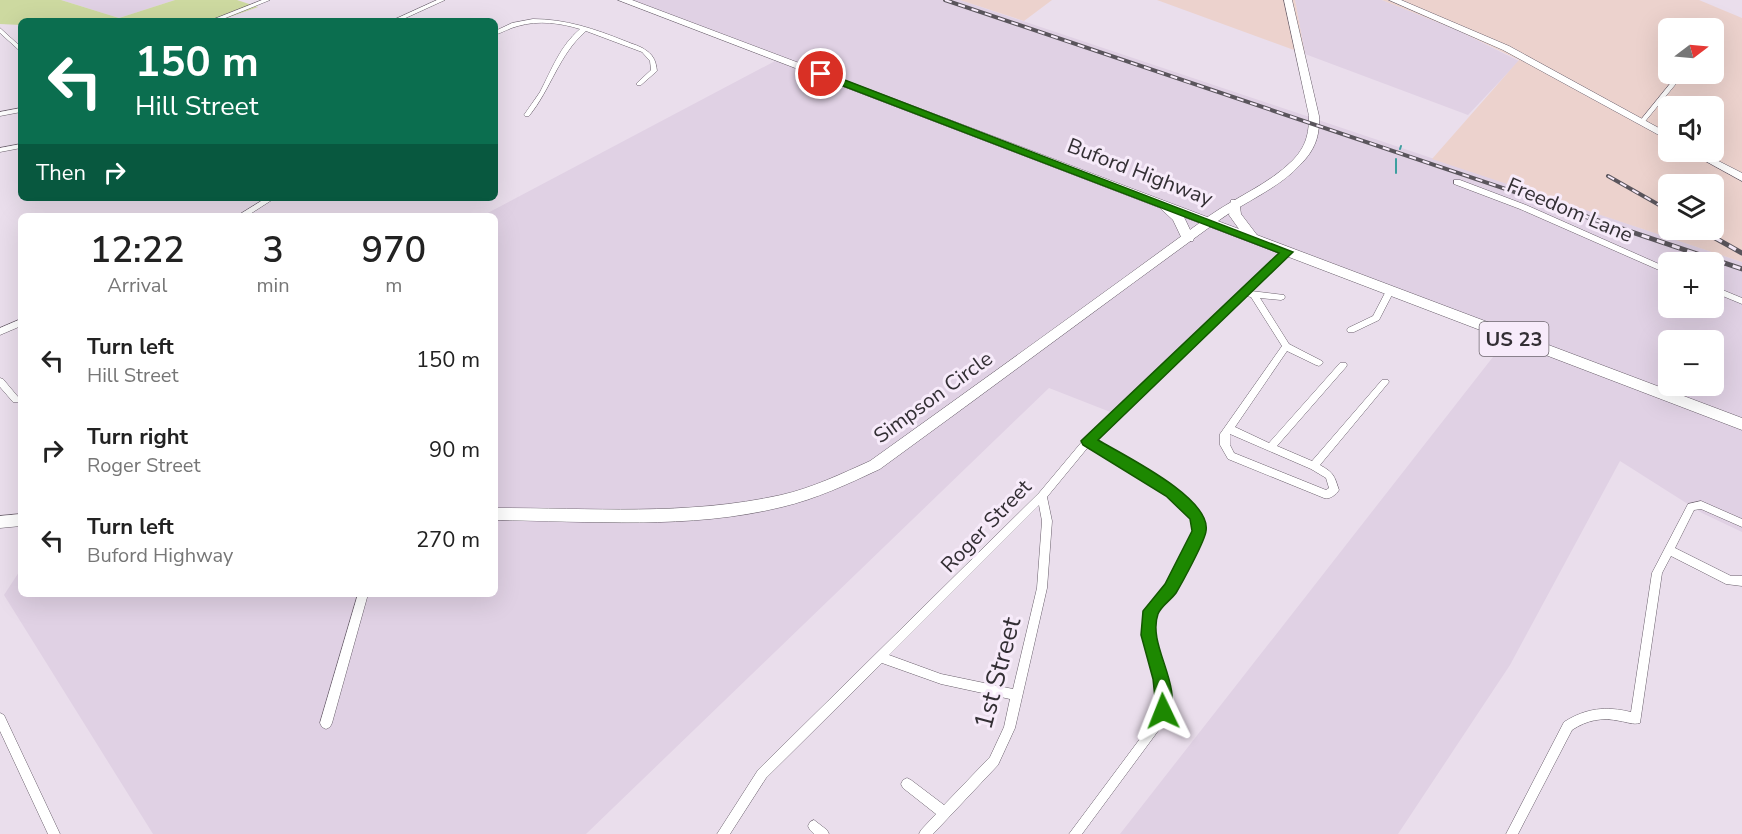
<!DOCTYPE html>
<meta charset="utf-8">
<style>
body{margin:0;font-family:"Nunito Sans",sans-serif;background:#f2f2f2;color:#222;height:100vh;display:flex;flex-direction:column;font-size:22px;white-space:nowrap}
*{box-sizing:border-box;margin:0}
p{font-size:20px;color:#767676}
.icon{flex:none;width:33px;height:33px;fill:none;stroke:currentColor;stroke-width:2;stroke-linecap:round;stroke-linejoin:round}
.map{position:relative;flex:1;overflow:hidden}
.panel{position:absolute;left:18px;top:213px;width:480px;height:384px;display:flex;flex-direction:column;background:#fff;border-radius:9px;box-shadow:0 6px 24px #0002}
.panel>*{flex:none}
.guide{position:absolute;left:18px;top:18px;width:480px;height:183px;border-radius:9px;box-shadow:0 6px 24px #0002;background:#0b6e4f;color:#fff;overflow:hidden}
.needle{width:39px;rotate:74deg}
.controls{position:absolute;left:1658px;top:18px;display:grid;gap:12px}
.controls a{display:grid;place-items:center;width:66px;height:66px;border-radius:9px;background:#fff;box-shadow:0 6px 24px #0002;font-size:30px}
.pin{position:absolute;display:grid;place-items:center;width:51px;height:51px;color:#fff;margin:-26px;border:3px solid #fff;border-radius:50%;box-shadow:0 2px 6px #0007}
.me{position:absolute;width:66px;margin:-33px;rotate:358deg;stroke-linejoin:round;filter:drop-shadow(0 0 4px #0008)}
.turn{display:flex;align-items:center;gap:21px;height:126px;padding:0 18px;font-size:27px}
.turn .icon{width:78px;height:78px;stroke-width:2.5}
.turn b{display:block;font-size:42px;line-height:51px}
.then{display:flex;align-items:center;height:57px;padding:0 18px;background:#0003;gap:12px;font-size:22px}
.eta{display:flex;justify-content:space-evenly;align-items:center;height:102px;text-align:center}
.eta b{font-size:36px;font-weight:600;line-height:42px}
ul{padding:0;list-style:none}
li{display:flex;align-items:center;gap:18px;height:90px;padding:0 18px}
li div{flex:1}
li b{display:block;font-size:22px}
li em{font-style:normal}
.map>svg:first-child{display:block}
.built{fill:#e0d1e4;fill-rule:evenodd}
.industrial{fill:#ecd2cd;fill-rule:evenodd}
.green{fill:#cdd9a0}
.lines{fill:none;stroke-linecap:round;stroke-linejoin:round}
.stream{stroke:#3c9f9f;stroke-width:2}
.street-casing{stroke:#695f6b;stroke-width:1}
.secondary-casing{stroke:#695f6b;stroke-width:1}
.primary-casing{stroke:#695f6b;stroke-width:1}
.street{fill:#fff;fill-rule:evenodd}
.secondary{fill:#fff;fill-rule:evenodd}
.primary{fill:#fff;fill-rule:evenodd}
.rail-far1-casing{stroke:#5a555c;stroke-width:4}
.rail-casing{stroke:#5a555c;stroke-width:5}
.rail-far1{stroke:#f7ebfa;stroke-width:2;stroke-dasharray:7;stroke-linecap:butt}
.rail{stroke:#f7ebfa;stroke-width:3;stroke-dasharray:8;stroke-linecap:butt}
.route{fill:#1d8801;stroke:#135801;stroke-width:1.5}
.labels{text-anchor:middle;stroke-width:6;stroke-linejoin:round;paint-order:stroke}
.shield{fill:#f7ebfa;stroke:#6e676f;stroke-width:1.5}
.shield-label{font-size:20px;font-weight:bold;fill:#332f34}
.street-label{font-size:21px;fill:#332f34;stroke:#f7ebfa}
.near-street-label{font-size:26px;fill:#332f34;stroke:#f7ebfa}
</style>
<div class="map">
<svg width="1742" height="834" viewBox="0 0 1742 834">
<rect width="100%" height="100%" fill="#eadeec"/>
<path class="built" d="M61 0H175L119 18Z
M619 0H960L1742 262V532L1702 513 1620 461 1510 665 1398 834H1120L1507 339 1292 250 1118 415 1049 388 586 834H153L4 595 21 569V594H495V216H482L777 60ZM1668 262H1713V308H1668ZM1668 340H1713V386H1668Z
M1295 0H1382L1457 30 1519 61 1468 115 1305 54Z"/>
<path class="industrial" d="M960 0H1052L1024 21Z
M1157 0H1295L1305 54Z
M1382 0H1699L1742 18V262L1432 159 1519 60 1457 30ZM1668 28H1713V74H1668ZM1668 106H1713V152H1668ZM1668 184H1713V230H1668Z"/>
<path class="green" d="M0 0H61L119 18 175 0H237L258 7 218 21H21V25L0 24Z"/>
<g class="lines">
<path class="stream" d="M1400 149 1401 146
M1396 159V173"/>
<g class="street-casing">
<path id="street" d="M262 0H270L218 21H209Z
M437 0H445L399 21H391Z
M533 19C566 19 595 29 625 41 632 44 641 46 647 51 654 56 656 62 657 71L641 85H637V83L651 70 650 61 642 52 586 31C559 54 551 89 529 116H525L524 115C529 107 535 100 540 92 552 69 560 46 580 29 560 23 539 20 518 26 510 28 503 32 495 35V31L512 23Z
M0 28 21 47V52L0 33Z
M1678 74H1684L1643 124H1639V122Z
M21 108V112L0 116V112Z
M21 144V148L0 152V148Z
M1454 180H1460L1526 205 1668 268V274L1520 209 1454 184Z
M266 198H275L247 216H237Z
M1287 249 1291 252 1290 254 1251 291 1284 295 1285 297 1284 299 1281 300 1260 298 1289 344 1322 361 1323 363 1319 366 1316 365 1287 351 1235 427 1269 443 1340 363H1346L1347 365 1346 367 1277 446 1312 461 1382 380H1388L1389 382 1320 465C1334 473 1334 475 1339 490 1336 495 1329 500 1324 498L1228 459 1220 445V434L1282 346 1251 297 1246 296 1095 440C1121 455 1206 498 1204 532 1203 544 1190 562 1184 573 1181 578 1178 584 1175 589 1168 598 1157 607 1156 619 1152 646 1167 670 1167 696 1168 707 1164 717 1161 727L1082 834H1069L1151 724C1166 682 1141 660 1145 621 1146 603 1161 592 1170 578 1177 567 1195 542 1194 529 1192 501 1113 460 1089 446L1047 497 1052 521 1047 588 1015 728 998 765 933 834H919L921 830 936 814 903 788 901 784 903 780 907 778 911 780 944 805 990 757 1004 727 1010 699 941 684 882 663 766 778 730 834H717L758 770 1039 493 1085 438 1284 250ZM1230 434 1311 469 1326 478 1329 488 1326 490 1234 453 1230 445ZM1039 505 1042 521 1037 588 1013 689 941 674 889 655Z
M1713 286 1742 298V304L1713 292Z
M1390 288 1394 291 1379 320 1354 332H1348L1347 330 1348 328 1373 316 1387 289Z
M21 319V326L0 335V328Z
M0 378 3 379 19 398 20 400 19 402H13L0 387Z
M1701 501 1742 519V527L1701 509 1694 510 1675 548 1731 576H1742V586L1726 584 1671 556 1662 573 1640 723C1633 725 1627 722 1620 721 1602 717 1587 720 1572 730L1518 834H1506L1564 722C1586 708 1606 706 1631 712L1652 573 1688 504Z
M358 594H368L332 723 330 727 326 729 322 727 320 723Z
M0 713 4 715 60 834H48L0 731Z
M814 820 827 830 829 834H814L810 830 808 826 810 822Z"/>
</g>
<g class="secondary-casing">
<path id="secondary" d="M1284 0H1292L1319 116C1320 136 1315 150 1300 165 1278 189 1244 202 1218 221 1105 303 993 387 880 469 848 484 816 499 782 507 689 530 590 521 495 520V508C590 508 687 516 781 495 812 488 841 474 870 461 983 380 1097 298 1209 216 1236 197 1269 184 1292 161 1306 147 1309 134 1309 116Z
M1389 0H1401L1509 46 1668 133V140L1503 50Z
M1689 152H1701L1742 173V181Z
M21 514V526L0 528V516Z"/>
</g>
<g class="primary-casing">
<path id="primary" d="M618 0H632L1239 229 1229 215 1231 200H1239L1241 214 1257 235 1742 418V430L1184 217 1194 238 1193 241H1183L1173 220 1160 208Z"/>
</g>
<use href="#street" class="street"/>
<use href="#secondary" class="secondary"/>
<use href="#primary" class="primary"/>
<g class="rail-far1-casing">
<path id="rail-far1" d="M945 0 1586 216
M1608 176 1668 210"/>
</g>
<g class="rail-casing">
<path id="rail" d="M1581 215 1742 269
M1701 230 1742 253"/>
</g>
<use href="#rail-far1" class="rail-far1"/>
<use href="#rail" class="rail"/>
</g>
<path class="route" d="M817 72H824L1293 252 1098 440C1123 455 1212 498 1206 531 1205 541 1182 583 1176 593 1171 600 1161 606 1158 614 1147 645 1183 684 1169 717L1163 720 1157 717 1153 679 1141 635 1143 611 1165 584 1192 531 1190 519 1166 496 1083 445 1081 441 1279 253 817 76Z"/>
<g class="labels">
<rect class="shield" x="1479.5" y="322" width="69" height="34" rx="4.5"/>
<g class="shield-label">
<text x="1514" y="346">US 23</text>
</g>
<g class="street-label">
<text transform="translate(1140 172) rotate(21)" y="7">Buford Highway</text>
<text transform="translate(1570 210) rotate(23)" y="7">Freedom Lane</text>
<text transform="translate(933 397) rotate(-36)" y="7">Simpson Circle</text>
<text transform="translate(986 526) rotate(-46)" y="7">Roger Street</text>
</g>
<g class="near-street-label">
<text transform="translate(997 673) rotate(-75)" y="9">1st Street</text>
</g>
</g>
</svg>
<div class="controls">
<a><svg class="needle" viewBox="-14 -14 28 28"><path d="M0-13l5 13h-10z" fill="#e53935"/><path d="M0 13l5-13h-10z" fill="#767676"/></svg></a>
<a><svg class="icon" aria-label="sound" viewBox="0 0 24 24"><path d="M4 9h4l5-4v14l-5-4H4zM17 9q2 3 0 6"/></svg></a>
<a><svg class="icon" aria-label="layers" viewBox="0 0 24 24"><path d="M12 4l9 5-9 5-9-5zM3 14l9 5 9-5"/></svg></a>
<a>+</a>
<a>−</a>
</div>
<div class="pin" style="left:821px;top:74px;background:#d93025"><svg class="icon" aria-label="arrive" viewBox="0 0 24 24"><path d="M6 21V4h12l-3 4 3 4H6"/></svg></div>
<svg class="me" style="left:1163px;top:711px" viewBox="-20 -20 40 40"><path d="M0-17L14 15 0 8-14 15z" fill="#1d8801" stroke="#fff" stroke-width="4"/></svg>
<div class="guide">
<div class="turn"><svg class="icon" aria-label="left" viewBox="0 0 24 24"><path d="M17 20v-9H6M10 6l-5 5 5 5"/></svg><div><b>150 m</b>Hill Street</div></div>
<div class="then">Then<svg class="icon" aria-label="right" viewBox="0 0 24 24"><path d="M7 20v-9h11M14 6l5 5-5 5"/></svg></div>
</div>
<section class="panel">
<div class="eta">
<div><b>12:22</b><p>Arrival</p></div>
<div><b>3</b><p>min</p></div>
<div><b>970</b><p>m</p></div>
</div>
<ul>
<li><svg class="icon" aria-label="left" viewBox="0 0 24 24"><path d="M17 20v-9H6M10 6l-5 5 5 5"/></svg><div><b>Turn left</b><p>Hill Street</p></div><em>150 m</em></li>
<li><svg class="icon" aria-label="right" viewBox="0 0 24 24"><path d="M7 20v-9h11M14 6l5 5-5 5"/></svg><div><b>Turn right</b><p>Roger Street</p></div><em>90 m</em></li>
<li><svg class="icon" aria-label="left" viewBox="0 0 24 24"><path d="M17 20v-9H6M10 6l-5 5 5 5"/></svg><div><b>Turn left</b><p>Buford Highway</p></div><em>270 m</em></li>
</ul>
</section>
</div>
